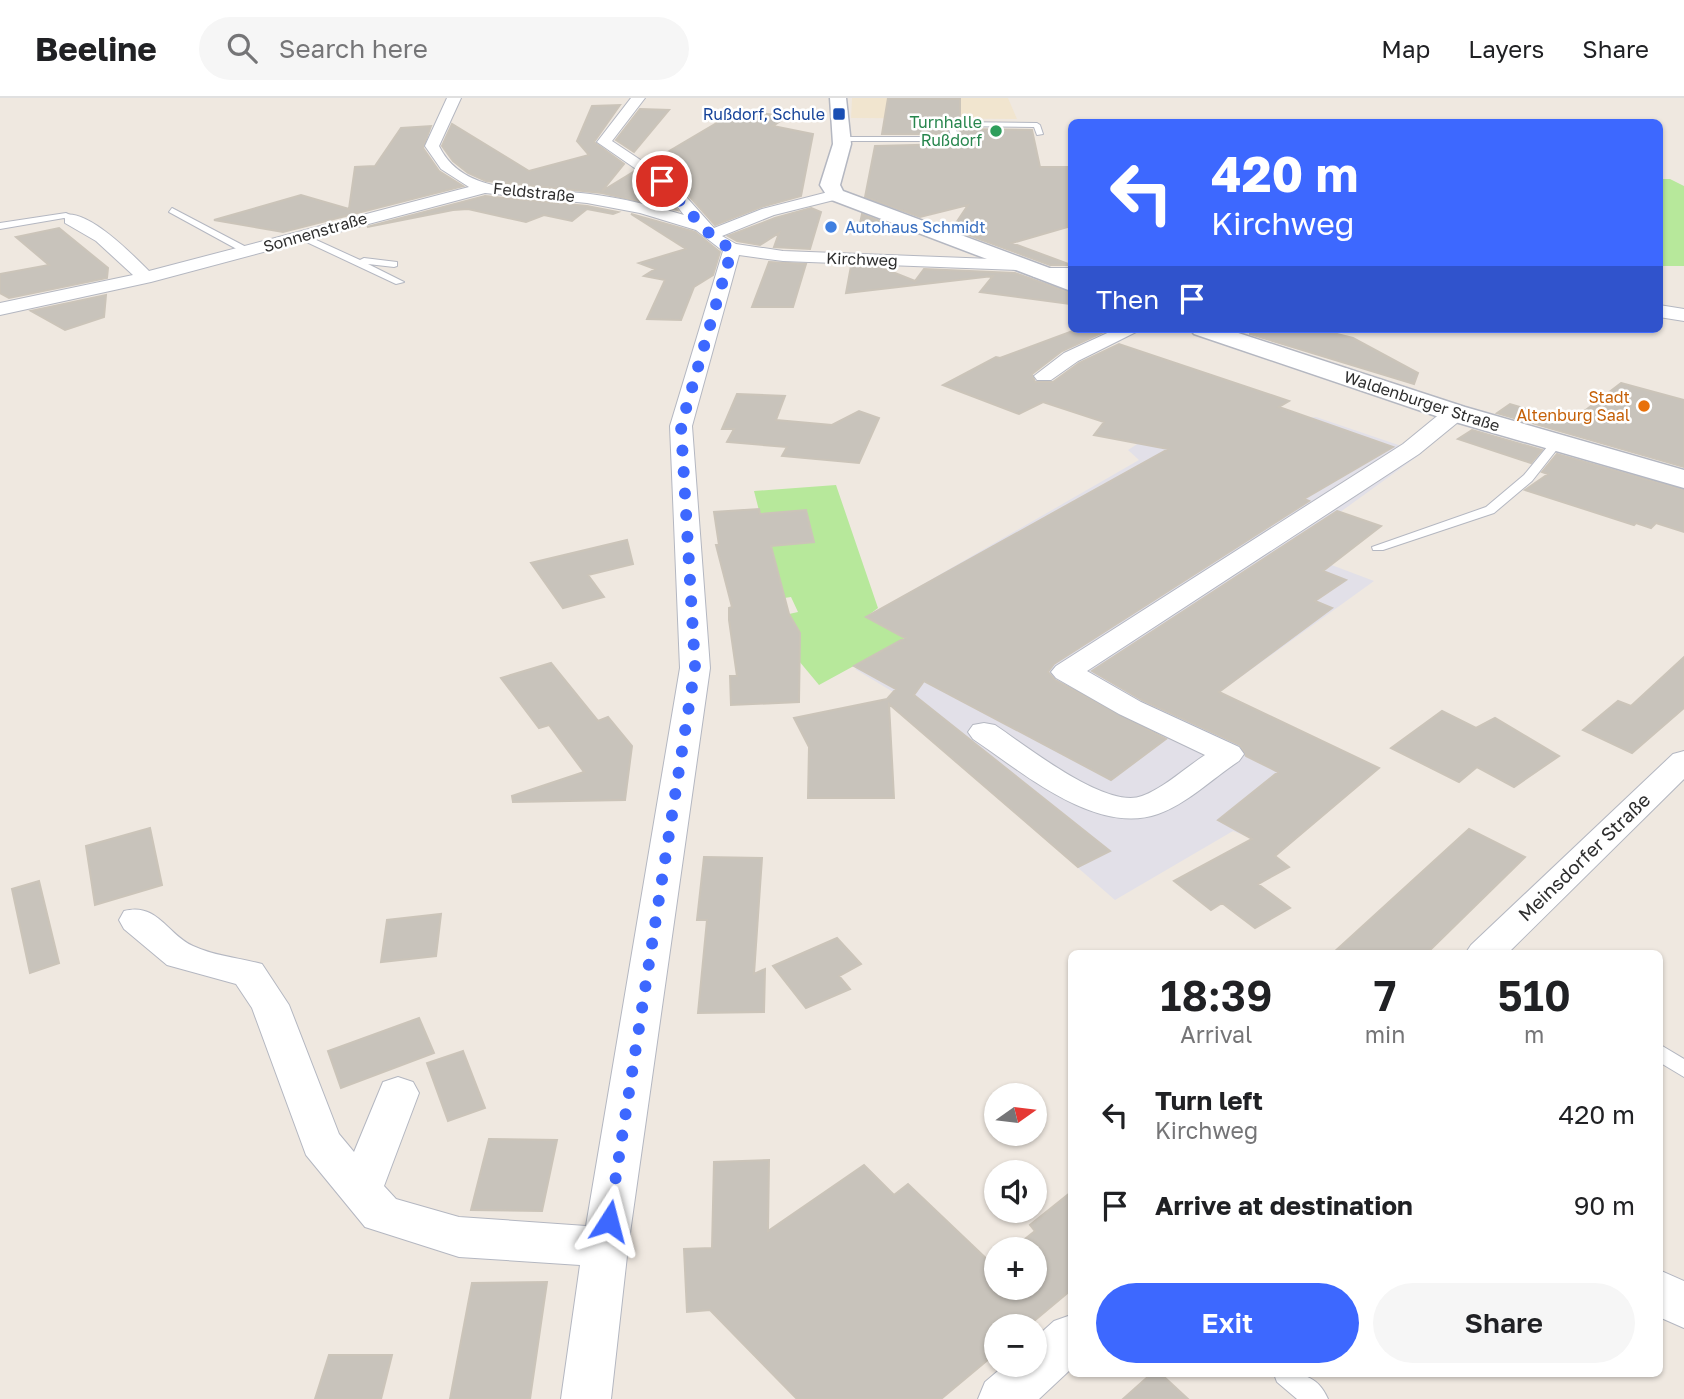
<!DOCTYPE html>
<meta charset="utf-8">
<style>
body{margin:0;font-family:"Golos Text",sans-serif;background:#f6f6f6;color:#202124;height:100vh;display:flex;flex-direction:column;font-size:26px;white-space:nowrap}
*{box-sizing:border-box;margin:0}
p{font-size:23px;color:#757577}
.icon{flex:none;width:38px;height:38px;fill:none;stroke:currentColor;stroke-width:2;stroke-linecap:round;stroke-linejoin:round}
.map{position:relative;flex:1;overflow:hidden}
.details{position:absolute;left:1068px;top:852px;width:595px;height:427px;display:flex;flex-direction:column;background:#fff;border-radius:10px;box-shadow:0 2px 5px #0004}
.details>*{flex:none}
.top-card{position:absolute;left:1068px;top:21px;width:595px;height:214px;border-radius:10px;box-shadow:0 2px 5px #0004;background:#3d68ff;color:#fff;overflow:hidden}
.needle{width:46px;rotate:76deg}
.buttons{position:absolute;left:984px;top:985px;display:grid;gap:14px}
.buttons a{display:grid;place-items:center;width:63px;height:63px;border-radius:50%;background:#fff;box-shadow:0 2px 5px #0004;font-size:35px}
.pin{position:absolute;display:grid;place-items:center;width:60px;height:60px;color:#fff;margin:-30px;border:4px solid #fff;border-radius:50%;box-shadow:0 2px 7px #0007}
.me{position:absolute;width:77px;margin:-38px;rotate:9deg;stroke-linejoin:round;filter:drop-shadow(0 0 5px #0008)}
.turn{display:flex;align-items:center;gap:24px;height:147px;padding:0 28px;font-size:32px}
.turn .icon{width:91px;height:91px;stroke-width:2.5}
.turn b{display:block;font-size:49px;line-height:60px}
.then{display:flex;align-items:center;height:66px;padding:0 28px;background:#0003;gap:14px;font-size:26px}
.eta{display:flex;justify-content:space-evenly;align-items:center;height:119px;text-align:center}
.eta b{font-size:42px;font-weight:600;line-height:49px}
.primary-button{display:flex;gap:14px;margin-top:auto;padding:14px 28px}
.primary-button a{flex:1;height:80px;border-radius:42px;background:#3d68ff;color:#fff;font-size:28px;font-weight:600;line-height:80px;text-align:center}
.primary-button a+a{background:#f6f6f6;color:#202124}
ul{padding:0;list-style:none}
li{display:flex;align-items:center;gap:21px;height:91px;padding:0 28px}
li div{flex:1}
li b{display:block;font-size:26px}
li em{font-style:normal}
header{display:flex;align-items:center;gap:42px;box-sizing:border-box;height:98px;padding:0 35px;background:#fff;border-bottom:2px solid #e0e0e0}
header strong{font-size:33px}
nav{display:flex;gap:38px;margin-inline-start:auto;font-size:24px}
.search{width:490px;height:63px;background:#f6f6f6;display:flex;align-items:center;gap:18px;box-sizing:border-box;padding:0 24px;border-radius:38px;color:#757577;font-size:26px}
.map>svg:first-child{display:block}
.industrial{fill:#e2e0e8}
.education{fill:#f1e5cf}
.green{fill:#b7e89b}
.building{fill:#c8c3bb;stroke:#cbc4b9;stroke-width:2}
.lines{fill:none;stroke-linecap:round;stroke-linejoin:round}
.service-casing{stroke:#b4b7c1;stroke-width:2}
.minor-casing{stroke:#b4b7c1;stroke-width:2}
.secondary-casing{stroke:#b4b7c1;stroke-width:3}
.service{fill:#fff;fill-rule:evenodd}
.minor{fill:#fff;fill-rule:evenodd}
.secondary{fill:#fff;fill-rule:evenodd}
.route{stroke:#3d68ff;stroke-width:12;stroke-dasharray:0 21.6}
.transit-dot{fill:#1a4fb4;stroke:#fff;stroke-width:2.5}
.leisure-dot{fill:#2e9e5b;stroke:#fff;stroke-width:2.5}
.shop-dot{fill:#3f7fe0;stroke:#fff;stroke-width:2.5}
.food-dot{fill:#e8710a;stroke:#fff;stroke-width:2.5}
.labels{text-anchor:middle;stroke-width:5;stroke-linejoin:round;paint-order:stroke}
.far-transit-label{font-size:16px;fill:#164399;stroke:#fff;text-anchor:end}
.far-leisure-label{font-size:16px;fill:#27864d;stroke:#fff;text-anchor:end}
.far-street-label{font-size:16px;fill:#2e2e2e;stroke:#fff}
.far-shop-label{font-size:16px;fill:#366cbe;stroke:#fff;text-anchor:start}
.far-food-label{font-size:16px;fill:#c56008;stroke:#fff;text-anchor:end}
.street-label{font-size:19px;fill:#2e2e2e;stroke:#fff}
</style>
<header>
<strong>Beeline</strong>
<div class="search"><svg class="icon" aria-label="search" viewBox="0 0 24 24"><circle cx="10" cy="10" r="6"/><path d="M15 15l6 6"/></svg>Search here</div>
<nav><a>Map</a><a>Layers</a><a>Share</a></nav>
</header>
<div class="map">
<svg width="1684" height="1301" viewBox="0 0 1684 1301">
<rect width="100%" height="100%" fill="#efe8e0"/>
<path class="industrial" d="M1316 319 1422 355 1289 451 1374 483 1220 594 1379 670 1282 753 1233 733 1115 802 925 637 943 624 855 571 905 540 866 519 1139 362 1128 352 1145 341Z"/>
<path class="education" d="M852 0H1008L1017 21 851 20Z"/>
<path class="green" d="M1659 81H1670L1684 88V168H1659Z
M836 387 878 510 866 519 905 540 819 587 799 563 789 516 798 514 791 499 765 503V436L754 393Z"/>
<path class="building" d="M888 0 960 1V21L947 24 948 36H882Z
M620 7 594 44 624 66 602 93 635 73 660 91 677 112 602 95 486 83 468 75 453 63 442 48 452 26 529 73 589 57 577 43 592 8Z
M640 11 669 12 634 54 616 42Z
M737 13 788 18 773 28 813 36 801 98 761 109 715 127 674 81 649 65Z
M431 28 423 50 439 73 463 88 283 134 214 122 301 97 349 111 355 69 375 68 401 30Z
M959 31 1032 32 1040 69H1071V128L1012 145 1071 167H1050L952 131 968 107 920 119 865 99 875 48 955 46 961 42Z
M485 98 587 108 618 114 613 116 587 111 572 123 544 117 526 124 468 111 453 112 367 129Z
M811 110 821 114 810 151 774 149 779 135 760 147 737 143 728 138 775 120Z
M631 116 695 134 720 154 713 177 694 189 681 222 647 221 665 182 644 178 655 171 639 165 686 151Z
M862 116 888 126 858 134Z
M59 130 108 170 107 180 9 200 0 195V176L49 167 16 139Z
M769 164 806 166 793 209H752Z
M851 168 880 169 915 183 924 171 1015 175 1071 195V206L980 194 993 178 846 195Z
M106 197 104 219 65 232 31 213Z
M1078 231H1110L1062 253 1032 276 1035 284H1053L1079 265 1119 246 1289 303 1279 309 1393 349 1304 401 1309 403 1054 566 1048 574 1055 582 1166 641 1111 682 924 583 914 597 1110 753 1078 769 889 606 894 700H808L809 649 794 620 887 601 896 591 854 568 905 540 866 519 1168 351 1094 337 1104 324 1043 304 1019 316 943 287 996 259 1000 260Z
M1250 231H1317L1353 240 1418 275 1414 286 1250 236Z
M1621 285 1684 302V369L1497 315 1510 306 1570 324Z
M737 296 785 298 776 322 832 327 859 313 879 320 859 365 782 358 787 349 727 344 734 331H722Z
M1472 332 1542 352 1531 365 1458 341Z
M1557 356 1684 392V434L1656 425 1651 430 1636 425 1634 427 1525 392 1548 376 1542 374Z
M759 411 760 416 806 412 814 444 771 448 789 516 800 535 799 604 731 607 730 578H737L729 522V510L732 509 716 447H719L714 414Z
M1337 413 1381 428 1323 473 1346 482 1315 503 1332 510 1219 594 1379 670 1275 758 1289 769 1258 786 1290 810 1255 830 1222 805 1211 812 1174 783 1252 741 1218 722 1278 674 1246 658 1240 647 1142 602 1092 573Z
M627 442 633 466 588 477 604 499 563 510 531 465Z
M1684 559V610L1632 655 1583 632 1618 603 1631 608Z
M551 565 598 623 608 619 632 648 625 702 513 704 512 698 584 674 549 627 539 630 501 580Z
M1442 613 1476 630 1495 620 1559 658 1514 689 1477 669 1459 684 1391 650Z
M150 730 162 787 95 807 86 748Z
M1469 731 1525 759 1426 856H1332Z
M704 759 762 760 754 876 765 871 764 914 698 915 707 822H697Z
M39 783 59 865 30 875 12 791Z
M441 816 436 858 381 864 387 822Z
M837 840 861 866 839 878 850 891 806 910 773 868Z
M419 920 434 955 341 990 328 953Z
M463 953 485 1010 448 1023 427 965Z
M489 1041 557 1042 542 1113 471 1112Z
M769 1062 768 1133 864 1067 894 1097 908 1086 992 1166 996 1164V1190H1034V1152H1011L1035 1133 1030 1127 1071 1094V1192L1028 1228H996V1255L941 1301H797L710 1212 687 1214 684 1151 712 1150 714 1064Z
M547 1184 530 1301H450L472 1185Z
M329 1257H392L381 1301H315Z
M1151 1276H1161L1188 1301H1123Z"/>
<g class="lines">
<g class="service-casing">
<path id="service" d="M951 24 1037 25 1040 27 1043 36 1037 37 1034 29 955 28 959 41 955 43H842L838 41 842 39H951L948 26Z
M172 110 250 151 251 153 244 155 169 114Z
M66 115 74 119V123L64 120 0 131V125Z
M301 135 360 162 364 160 397 164V168L394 169 368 166 404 184 396 186 298 140V136Z
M1556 342 1562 345 1532 383 1494 415 1383 452H1373L1372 449 1486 409 1524 377 1552 343Z
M1659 946 1684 961V979L1659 964Z
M1274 1276C1298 1275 1317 1275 1328 1301H1297L1277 1284Z"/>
</g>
<g class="minor-casing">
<path id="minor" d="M447 0H461L439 48C465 102 542 89 590 96 622 100 654 108 684 117L662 89 597 44 631 0H645L612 43 672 83 714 130 762 111 836 92 844 97 842 100 774 117 722 138 736 146 783 153 1018 162 1027 167 1018 172 783 163 739 157 692 328 710 570 628 1149 611 1301H561L580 1167 459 1159 365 1129 306 1057 252 910 236 886 167 867 124 831 119 822 124 813C157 804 167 836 193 848 214 858 240 860 262 866L289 907 339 1036 354 1054 383 984 398 979 413 984 419 995 384 1088 396 1101 459 1119 586 1128 680 570 670 328 723 153 696 132 640 115 587 105 485 95 151 184 0 217V205L133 177 96 143 65 125V117C89 112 133 157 149 173L469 89 441 71 425 48Z
M1040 170H1071V180L1034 179 1031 175Z
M1659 207 1684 211V223L1659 219Z
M1116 231H1142L1078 263 1051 282H1037L1034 278 1064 255Z
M1455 308 1463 310 1466 315 1463 320 1419 356 1087 573 1141 604 1239 649 1244 656 1239 663C1213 680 1187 706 1158 716 1095 738 1021 673 973 641L968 634 973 627 984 625 995 627C1025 647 1106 712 1142 698 1164 690 1185 670 1205 657L1119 616 1056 580 1051 574 1056 568 1403 346 1447 310Z
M1684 653V681L1507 856H1465L1471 847 1673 656Z
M1659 1172 1684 1183V1230L1659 1219Z
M1071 1217V1271L1039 1301H978L985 1284 1005 1267H1034V1241L1054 1223Z"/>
</g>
<g class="secondary-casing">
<path id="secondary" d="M830 0H846L851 46 840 87 843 93 1071 178V193L829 101 820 87 833 46Z
M1190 231H1226L1465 309 1684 372V390L1445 321 1194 236Z"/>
</g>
<use href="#service" class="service"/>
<use href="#minor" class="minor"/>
<use href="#secondary" class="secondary"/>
</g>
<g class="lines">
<path class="route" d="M609 1123 695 569 681 328 732 151 717 143 702 128 662 83"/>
</g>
<rect class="transit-dot" x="832" y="9" width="14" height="14" rx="3.5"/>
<circle class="leisure-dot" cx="996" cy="33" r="7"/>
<circle class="shop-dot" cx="831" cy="129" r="7"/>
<circle class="food-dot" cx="1644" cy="308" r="7"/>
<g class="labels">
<g class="far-transit-label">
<text x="825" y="22">Rußdorf, Schule</text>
</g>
<g class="far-leisure-label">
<text x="982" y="30">Turnhalle<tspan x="982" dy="18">Rußdorf</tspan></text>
</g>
<g class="far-street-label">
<text transform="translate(534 94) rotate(6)" y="6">Feldstraße</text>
<text transform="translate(315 134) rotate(-16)" y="6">Sonnenstraße</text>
<text transform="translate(862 161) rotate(2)" y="6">Kirchweg</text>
<text transform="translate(1422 303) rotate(18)" y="6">Waldenburger Straße</text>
</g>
<g class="far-shop-label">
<text x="845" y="135">Autohaus Schmidt</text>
</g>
<g class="far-food-label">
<text x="1630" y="305">Stadt<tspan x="1630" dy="18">Altenburg Saal</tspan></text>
</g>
<g class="street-label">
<text transform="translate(1584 759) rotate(-44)" y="7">Meinsdorfer Straße</text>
</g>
</g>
</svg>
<div class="buttons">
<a><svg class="needle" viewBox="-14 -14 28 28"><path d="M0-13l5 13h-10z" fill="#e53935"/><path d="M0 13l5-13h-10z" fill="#757577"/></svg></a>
<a><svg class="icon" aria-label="sound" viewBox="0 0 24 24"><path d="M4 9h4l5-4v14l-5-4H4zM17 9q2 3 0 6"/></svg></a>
<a>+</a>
<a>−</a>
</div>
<div class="pin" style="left:662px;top:83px;background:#d93025"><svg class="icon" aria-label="arrive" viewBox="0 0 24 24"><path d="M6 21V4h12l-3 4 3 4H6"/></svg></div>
<svg class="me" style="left:609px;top:1123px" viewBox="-20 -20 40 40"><path d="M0-17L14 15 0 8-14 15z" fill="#3d68ff" stroke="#fff" stroke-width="4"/></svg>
<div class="top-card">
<div class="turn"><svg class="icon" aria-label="left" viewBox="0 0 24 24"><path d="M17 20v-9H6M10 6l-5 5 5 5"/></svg><div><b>420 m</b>Kirchweg</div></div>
<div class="then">Then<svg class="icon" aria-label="arrive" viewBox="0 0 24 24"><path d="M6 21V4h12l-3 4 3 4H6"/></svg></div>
</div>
<section class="details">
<div class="eta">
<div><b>18:39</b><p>Arrival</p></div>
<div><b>7</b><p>min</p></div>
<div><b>510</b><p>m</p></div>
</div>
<ul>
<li><svg class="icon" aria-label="left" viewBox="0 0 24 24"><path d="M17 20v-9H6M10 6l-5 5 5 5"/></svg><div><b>Turn left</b><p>Kirchweg</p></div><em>420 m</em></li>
<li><svg class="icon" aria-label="arrive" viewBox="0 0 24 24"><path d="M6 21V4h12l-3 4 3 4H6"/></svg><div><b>Arrive at destination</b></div><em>90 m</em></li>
</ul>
<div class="primary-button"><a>Exit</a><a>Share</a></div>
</section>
</div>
